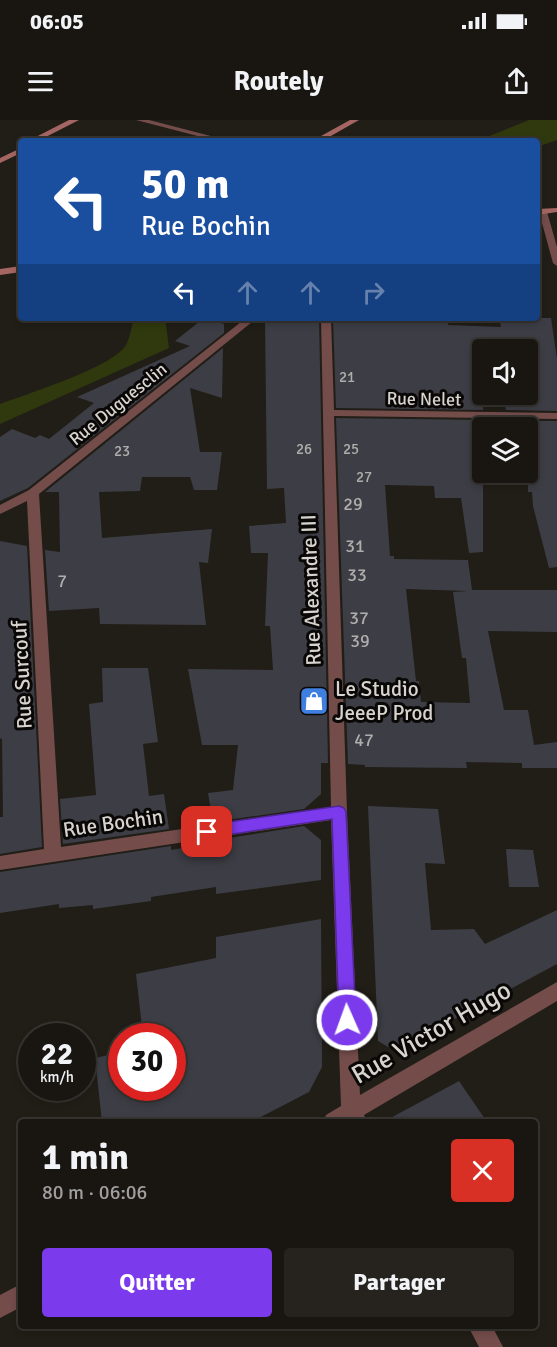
<!DOCTYPE html>
<html lang="fr">
<meta charset="utf-8">
<style>
body{margin:0;font-family:Signika,sans-serif;background:#26231f;color:#f1f3f6;height:100vh;display:flex;flex-direction:column;font-size:22px;white-space:nowrap}
*{box-sizing:border-box;margin:0}
p{font-size:20px;color:#9f9f9f}
.icon{flex:none;width:33px;height:33px;fill:none;stroke:currentColor;stroke-width:2;stroke-linecap:round;stroke-linejoin:round}
.map{position:relative;flex:1;overflow:hidden}
.side{position:absolute;left:18px;top:999px;width:520px;height:210px;display:flex;flex-direction:column;background:#191611;border-radius:6px;box-shadow:0 3px 9px #0003,0 0 0 2px #373531}
.side>*{flex:none}
.guide{position:absolute;left:18px;top:18px;width:522px;height:183px;border-radius:6px;box-shadow:0 3px 9px #0003,0 0 0 2px #373531;background:#1a4fa0;color:#fff;overflow:hidden}
.tools{position:absolute;left:472px;top:219px;display:grid;gap:12px}
.tools a{display:grid;place-items:center;width:66px;height:66px;border-radius:6px;background:#191611;box-shadow:0 3px 9px #0003,0 0 0 2px #373531;font-size:30px}
.speed{position:absolute;left:18px;top:903px;display:flex;gap:12px;font-size:30px;font-weight:700;text-align:center}
.speed>*{display:grid;place-content:center;width:78px;height:78px;border-radius:50%;background:#191611;box-shadow:0 3px 9px #0003,0 0 0 2px #373531;line-height:1}
.speed small{font-size:15px;font-weight:400}
.speed .limit{border:9px solid #d22;background:#fff;color:#111}
.pin{position:absolute;display:grid;place-items:center;width:51px;height:51px;color:#fff;margin:-26px;border-radius:12px;box-shadow:0 3px 9px #0006}
.me{position:absolute;width:66px;margin:-33px;rotate:358deg;stroke-linejoin:round;filter:drop-shadow(0 0 4px #0008)}
.turn{display:flex;align-items:center;gap:21px;height:126px;padding:0 24px;font-size:27px}
.turn .icon{width:78px;height:78px;stroke-width:2.5}
.turn b{display:block;font-size:42px;line-height:51px}
.lanes{display:flex;align-items:center;height:57px;padding:0 24px;background:#0003;justify-content:center;gap:30px;direction:ltr}
.lanes .off{opacity:.35}
.round{display:grid;place-items:center;flex:none;width:63px;height:63px;border-radius:6px;background:#26231f}
.headline{display:flex;align-items:center;justify-content:space-between;height:102px;padding:0 24px}
h1{font-size:36px;font-weight:800;line-height:45px}
.button{display:flex;gap:12px;margin-top:auto;padding:12px 24px}
.button a{flex:1;height:69px;border-radius:6px;background:#7c3aed;color:#fff;font-size:24px;font-weight:800;line-height:69px;text-align:center}
.button a+a{background:#26231f;color:#f1f3f6}
.status{display:flex;justify-content:space-between;align-items:center;height:42px;padding:0 30px;background:#191611;direction:ltr}
.status svg{height:16px;fill:currentColor}
header{display:flex;justify-content:space-between;align-items:center;height:78px;padding:0 24px;background:#191611;font-size:27px;font-weight:800}
.map>svg:first-child{display:block}
.green{fill:#30390d}
.building{fill:#3d3d45;fill-rule:evenodd}
.lines{fill:none;stroke-linecap:round;stroke-linejoin:round}
.street{fill:#744d4b;fill-rule:evenodd}
.secondary{fill:#a56663;fill-rule:evenodd}
.route{fill:#7c3aed;stroke:#51269a;stroke-width:1.5}
.labels{text-anchor:middle;stroke-width:6;stroke-linejoin:round;paint-order:stroke}
.far-number-label{font-size:15px;fill:#b0aeac}
.far-street-label{font-size:18px;fill:#d7d4cf;stroke:#0a0806}
.number-label{font-size:18px;fill:#b0aeac}
.street-label{font-size:21px;fill:#d7d4cf;stroke:#0a0806}
.poi-label{font-size:21px;fill:#d7d4cf;stroke:#0a0806;text-anchor:start}
.near-street-label{font-size:26px;fill:#d7d4cf;stroke:#0a0806}
</style>
<div class="status"><b>06:05</b><svg viewBox="0 0 49 12"><path d="M0 12V9h3v3zM5 12V6h3v6zM10 12V3h3v9zM15 12V0h3v12zM26 1h20v11H26zM47 4h2v5h-2z"/></svg></div>
<header><svg class="icon" aria-label="menu" viewBox="0 0 24 24"><path d="M4 6h16M4 12h16M4 18h16"/></svg>Routely<svg class="icon" aria-label="share" viewBox="0 0 24 24"><path d="M12 15V3M7 8l5-5 5 5M5 13v7h14v-7"/></svg></header>
<div class="map">
<svg width="557" height="1227" viewBox="0 0 557 1227">
<rect width="100%" height="100%" fill="#211e17"/>
<path class="green" d="M529 0H557V20L537 27V21H477Z
M134 198H165L169 228 0 304V284C30 273 103 250 123 229 130 222 131 207 134 198Z"/>
<path class="building" d="M204 198 224 204V213L28 368 0 381V317L12 309 35 318 40 315 49 319 94 283 77 277 190 226 175 221Z
M265 198H319L328 643H321V674L304 689 213 702 208 673 233 670 238 625H202L188 549 273 550 270 506H265L268 433H251L249 406 286 403 284 368 267 369Z
M333 198H447L448 205 501 207 499 198H551L557 239V291L506 290 502 274H528V230H483V290L336 288Z
M223 228 222 278 190 268 200 332H222L217 370H194L190 357H142L140 371 99 372 102 418 212 409 208 443 199 442 206 505 100 504 99 488 49 491 45 430 60 432 59 372H45Z
M336 298 483 300V432L469 433 461 378H435L434 366 385 365 390 436H394V439L468 440 472 470H557V512L488 511 504 590H528L534 625 557 622V648H522V643L466 642 467 648 365 647V645L348 644ZM406 469 468 471 453 472 462 538H466L470 583 421 582 419 561H416Z
M508 301H557V447L549 448 533 386 532 372H528V308H510Z
M0 421 27 426 42 727 0 734V697H3L2 618 0 619Z
M102 548H148L158 622 143 624 149 676 164 674 169 709 63 724 60 679 96 675 89 584 103 582Z
M368 686 438 689 445 744 425 743 431 810 474 809 485 824 557 790V844L395 931 378 921Z
M304 706 321 720V760L216 774V767L151 777V781L93 789V785L59 788V784L0 793V752L171 726V730L216 722V720Z
M506 729 533 730 539 767H509Z
M321 799 322 947 309 972 251 1002H102L95 938 122 932V968H172V916H143L136 854 216 838V817Z
M459 961 487 1002H383L435 974Z"/>
<g class="lines">
<path class="street" d="M136 0H149L230 21H217Z
M543 89 547 92 557 127V146L553 143 539 92Z
M246 198H257L39 374 61 727 331 687 321 198H331L334 290 557 293V299L334 296 347 692 360 975 557 862V881L364 995 367 1002H323L326 995 341 986 331 700 0 750V736L44 729 27 381 0 394V385L29 370Z
M21 1164V1187L0 1198V1175Z
M468 1206H492L503 1227H479Z"/>
<path class="secondary" d="M69 0H79L38 21H28Z
M350 0H359L322 21H312Z
M21 28V33L0 43V38Z
M557 88V92L537 95V89Z
M21 146V152L0 155V149Z"/>
</g>
<path class="route" d="M339 686 344 688 346 692 356 900 353 905 347 908 341 905 339 900 332 699 207 718 202 716 200 712 202 707 207 705Z"/>
<defs>
<g id="shop-square" transform="scale(1.5)"><rect x="-9" y="-9" width="18" height="18" rx="4" fill="#3f7fe0" stroke="#0a0806"/><path d="M-5-2.5h2.3a2.7 3.5 0 0 1 5.4 0H5L5.5 6h-11ZM-1.5-2.5h3a1.5 2.3 0 0 0-3 0Z" fill="#fff"/></g>
</defs>
<g fill-rule="evenodd">
<use href="#shop-square" x="314" y="581"/>
</g>
<g class="labels">
<g class="far-number-label">
<text x="347" y="262">21</text>
<text x="304" y="334">26</text>
<text x="351" y="334">25</text>
<text x="122" y="336">23</text>
<text x="364" y="362">27</text>
</g>
<g class="far-street-label">
<text transform="translate(424 279) rotate(1)" y="6">Rue Nelet</text>
<text transform="translate(118 284) rotate(-39)" y="6">Rue Duguesclin</text>
</g>
<g class="number-label">
<text x="353" y="390">29</text>
<text x="355" y="432">31</text>
<text x="357" y="461">33</text>
<text x="62" y="467">7</text>
<text x="359" y="504">37</text>
<text x="360" y="527">39</text>
<text x="364" y="626">47</text>
</g>
<g class="street-label">
<text transform="translate(311 470) rotate(-92)" y="7">Rue Alexandre III</text>
<text transform="translate(22 555) rotate(-93)" y="7">Rue Surcouf</text>
<text transform="translate(113 703) rotate(-8)" y="7">Rue Bochin</text>
</g>
<g class="poi-label">
<text x="335" y="576">Le Studio<tspan x="335" dy="24">JeeeP Prod</tspan></text>
</g>
<g class="near-street-label">
<text transform="translate(431 912) rotate(-30)" y="9">Rue Victor Hugo</text>
</g>
</g>
</svg>
<div class="tools">
<a><svg class="icon" aria-label="sound" viewBox="0 0 24 24"><path d="M4 9h4l5-4v14l-5-4H4zM17 9q2 3 0 6"/></svg></a>
<a><svg class="icon" aria-label="layers" viewBox="0 0 24 24"><path d="M12 4l9 5-9 5-9-5zM3 14l9 5 9-5"/></svg></a>
</div>
<div class="speed"><div>22<small>km/h</small></div><div class="limit">30</div></div>
<div class="pin" style="left:207px;top:712px;background:#d93025"><svg class="icon" aria-label="arrive" viewBox="0 0 24 24"><path d="M6 21V4h12l-3 4 3 4H6"/></svg></div>
<svg class="me" style="left:347px;top:900px" viewBox="-20 -20 40 40"><circle r="17" fill="#7c3aed" stroke="#fff" stroke-width="3"/><path d="M0-11L8 9 0 5-8 9z" fill="#fff"/></svg>
<div class="guide">
<div class="turn"><svg class="icon" aria-label="left" viewBox="0 0 24 24"><path d="M17 20v-9H6M10 6l-5 5 5 5"/></svg><div><b>50 m</b>Rue Bochin</div></div>
<div class="lanes"><svg class="icon" aria-label="left" viewBox="0 0 24 24"><path d="M17 20v-9H6M10 6l-5 5 5 5"/></svg><svg class="icon off" aria-label="ahead" viewBox="0 0 24 24"><path d="M12 20V5M6 11l6-6 6 6"/></svg><svg class="icon off" aria-label="ahead" viewBox="0 0 24 24"><path d="M12 20V5M6 11l6-6 6 6"/></svg><svg class="icon off" aria-label="right" viewBox="0 0 24 24"><path d="M7 20v-9h11M14 6l5 5-5 5"/></svg></div>
</div>
<section class="side">
<div class="headline"><div><h1>1 min</h1><p>80 m · 06:06</p></div><a class="round" style="background:#d93025;color:#fff"><svg class="icon" aria-label="close" viewBox="0 0 24 24"><path d="M6 6l12 12M18 6L6 18"/></svg></a></div>
<div class="button"><a>Quitter</a><a>Partager</a></div>
</section>
</div>
